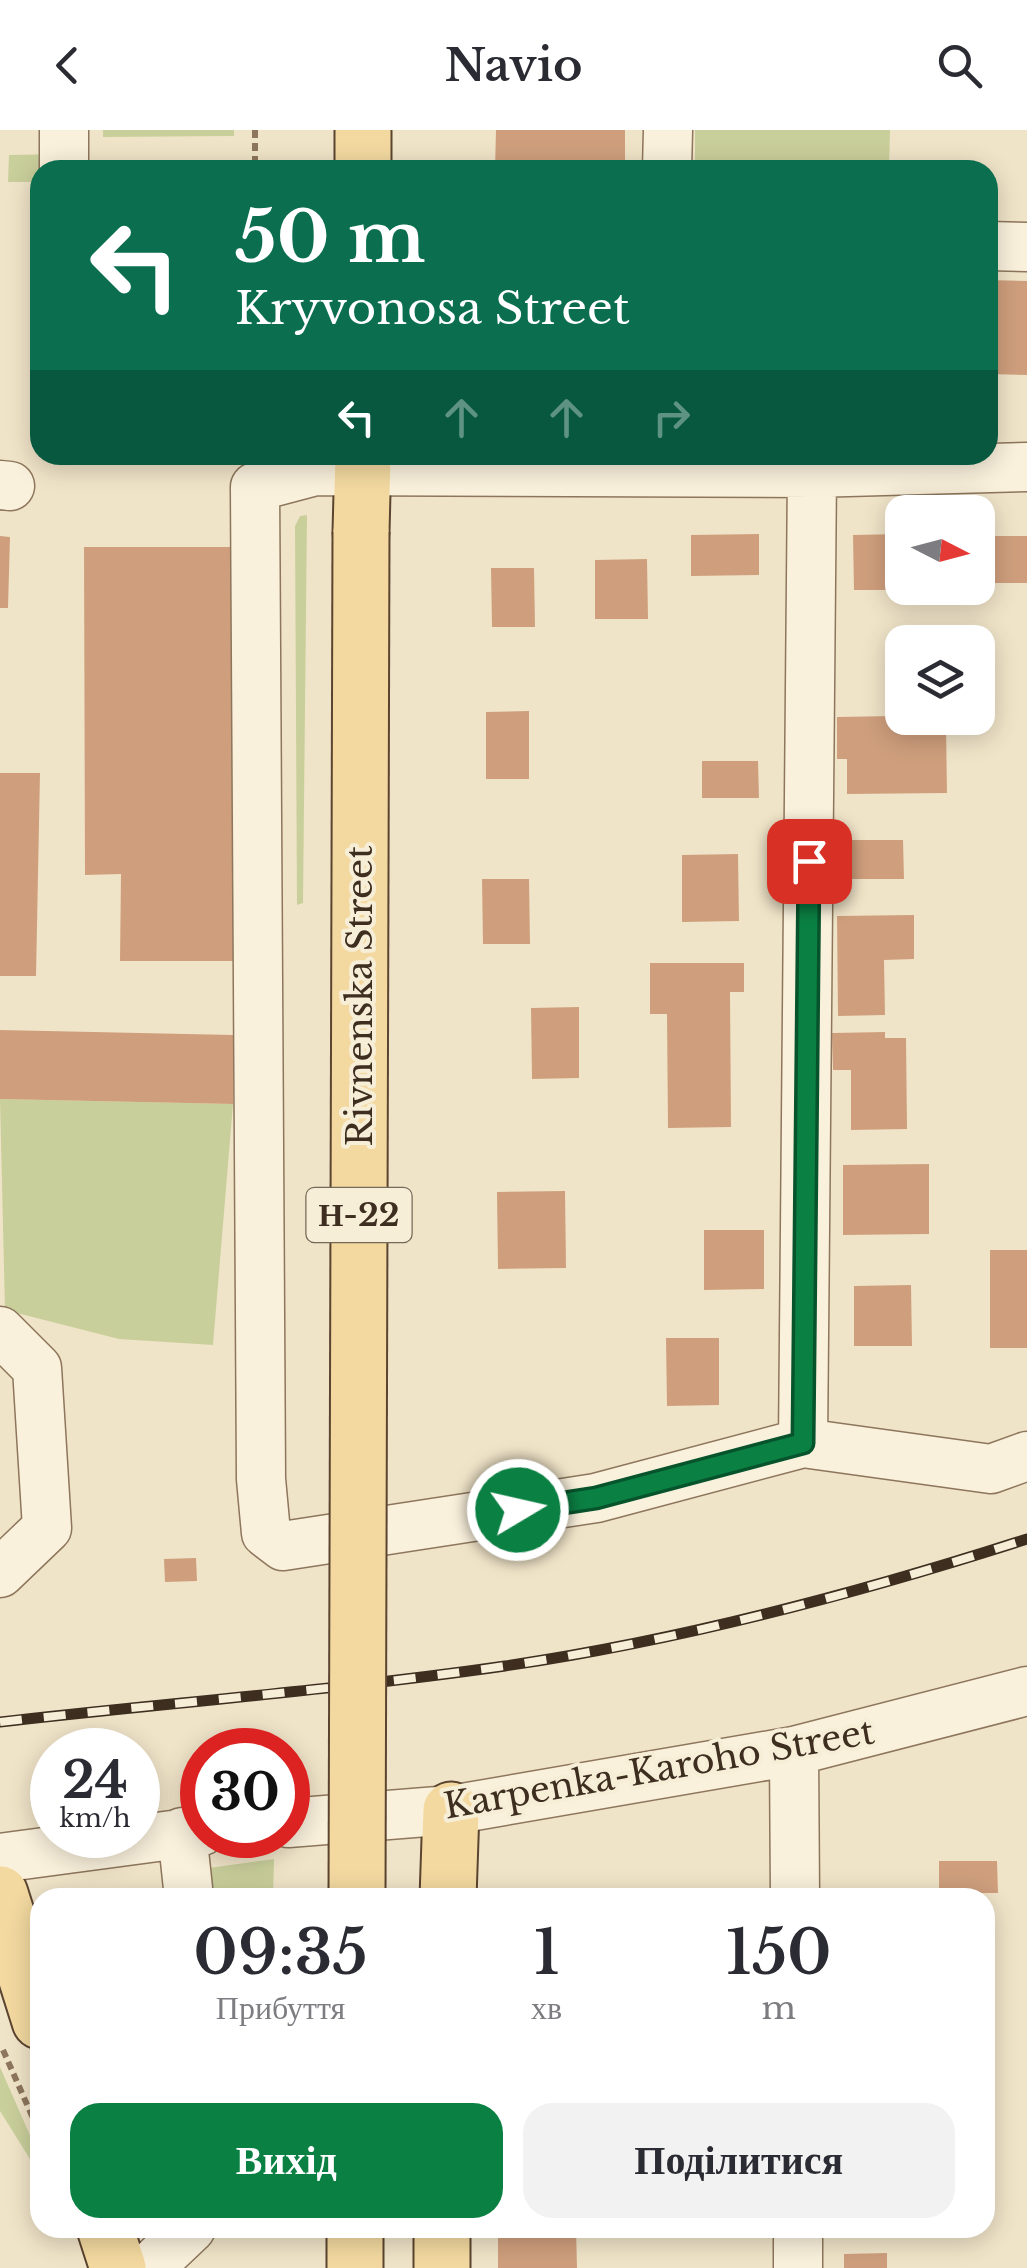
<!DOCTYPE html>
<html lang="uk">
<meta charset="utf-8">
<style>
body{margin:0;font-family:"Libre Baskerville",serif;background:#f2f2f3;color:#2b2b33;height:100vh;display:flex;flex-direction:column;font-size:38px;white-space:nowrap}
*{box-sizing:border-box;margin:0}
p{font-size:32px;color:#7c7c81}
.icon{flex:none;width:55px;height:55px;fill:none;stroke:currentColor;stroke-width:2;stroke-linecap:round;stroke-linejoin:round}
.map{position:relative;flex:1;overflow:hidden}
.panel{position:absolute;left:30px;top:1758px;width:965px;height:350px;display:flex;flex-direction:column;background:#fff;border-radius:30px;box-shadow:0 5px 25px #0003}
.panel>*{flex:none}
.hud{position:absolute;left:30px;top:30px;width:968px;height:305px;border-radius:30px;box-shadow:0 5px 25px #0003;background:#0b6e4f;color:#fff;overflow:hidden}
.needle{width:65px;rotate:96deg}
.buttons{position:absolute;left:885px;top:365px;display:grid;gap:20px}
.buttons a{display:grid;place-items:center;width:110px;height:110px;border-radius:20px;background:#fff;box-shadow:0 5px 25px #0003;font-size:50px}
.speed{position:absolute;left:30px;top:1598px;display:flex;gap:20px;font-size:50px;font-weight:700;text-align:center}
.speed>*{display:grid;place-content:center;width:130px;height:130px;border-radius:50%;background:#fff;box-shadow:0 5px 25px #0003;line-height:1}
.speed small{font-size:25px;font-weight:400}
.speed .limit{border:15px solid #d22;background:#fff;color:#111}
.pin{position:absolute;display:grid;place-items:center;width:85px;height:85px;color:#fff;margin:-42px;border-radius:20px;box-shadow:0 5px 15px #0006}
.me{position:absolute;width:110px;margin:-55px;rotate:81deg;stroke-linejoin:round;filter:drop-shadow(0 0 8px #0008)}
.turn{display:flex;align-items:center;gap:35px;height:210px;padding:0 40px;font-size:45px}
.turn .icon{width:130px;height:130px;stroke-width:2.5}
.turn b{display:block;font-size:70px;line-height:85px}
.lanes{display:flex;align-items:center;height:95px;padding:0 40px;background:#0003;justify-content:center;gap:50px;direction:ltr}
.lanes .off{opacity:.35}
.eta{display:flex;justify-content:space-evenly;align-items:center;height:170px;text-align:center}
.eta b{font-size:60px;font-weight:600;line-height:70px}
.cta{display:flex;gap:20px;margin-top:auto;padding:20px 40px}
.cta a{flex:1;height:115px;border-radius:30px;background:#0b8043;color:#fff;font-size:40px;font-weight:600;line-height:115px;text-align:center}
.cta a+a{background:#f2f2f3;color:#2b2b33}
header{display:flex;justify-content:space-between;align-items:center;height:130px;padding:0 40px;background:#fff;font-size:45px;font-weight:600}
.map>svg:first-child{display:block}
.green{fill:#c9cf9b}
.building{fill:#cf9f7d}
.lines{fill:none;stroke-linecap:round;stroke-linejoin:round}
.minor-casing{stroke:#8d765c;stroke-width:51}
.major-casing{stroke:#5b4430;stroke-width:59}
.path{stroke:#8d765c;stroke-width:6;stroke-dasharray:8 5;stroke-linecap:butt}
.minor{stroke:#faf1dc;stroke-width:48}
.major{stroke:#f3d9a0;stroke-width:55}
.rail-casing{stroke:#3d2e20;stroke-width:11}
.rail{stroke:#f7eed8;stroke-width:8;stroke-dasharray:22;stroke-linecap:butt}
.major-bridge-casing{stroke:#5b4430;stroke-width:59;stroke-linecap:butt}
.major-bridge{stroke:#f3d9a0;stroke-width:55}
.route-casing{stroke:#07532c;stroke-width:25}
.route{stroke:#0b8043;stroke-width:18}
.labels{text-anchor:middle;stroke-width:8;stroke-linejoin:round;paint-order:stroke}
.shield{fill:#f7eed8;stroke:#756857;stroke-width:2.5}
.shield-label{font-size:32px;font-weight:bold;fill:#3d2e20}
.street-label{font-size:35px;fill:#3d2e20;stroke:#f7eed8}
</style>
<header><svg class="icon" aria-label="back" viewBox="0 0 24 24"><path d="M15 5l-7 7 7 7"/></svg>Navio<svg class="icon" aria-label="search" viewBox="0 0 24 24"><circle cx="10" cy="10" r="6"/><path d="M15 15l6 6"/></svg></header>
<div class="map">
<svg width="1027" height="2138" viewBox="0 0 1027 2138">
<rect width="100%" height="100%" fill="#f0e4c8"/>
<path class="green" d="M103 0H234V6L103 7Z
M695 0H890L889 40H695Z
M66 24 72 40H40V52H8L9 25Z
M307 385 303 773 297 775 295 396 300 386Z
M0 969 233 974 213 1215 119 1209 5 1180Z
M274 1729 273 1767 203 1768 201 1739Z
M0 1937 40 2028V2045L0 1981Z"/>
<path class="building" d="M496 0H625V40H495Z
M988 150 1027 151V245L988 244Z
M759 404V445L691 446V405Z
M902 404V460H854L853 405Z
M0 406 10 407 8 478H0Z
M978 406H1027V453H978Z
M84 417H233V831H120L121 744 85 745Z
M647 429 648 489H595V430Z
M491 438H534L535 497H492Z
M529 581V649H486V582Z
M895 586V596H946L947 663 847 664V629H837V587Z
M702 631H758L759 668H702Z
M0 643H40L36 846H0Z
M850 710H903L904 749H838V734L850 733Z
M738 724 739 791 682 792V725Z
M482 749H529L530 814H483Z
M914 785V829L884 830 885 885 838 886 837 786Z
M650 833H744V862H730L731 997 668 998 667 884H650Z
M579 877V948L532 949 531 878Z
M0 900 233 905V974L0 969Z
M885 902V908H906L907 999 851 1000V940H833L832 903Z
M929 1034V1104L843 1105V1035Z
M565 1061 566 1138 498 1139 497 1062Z
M704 1100H764V1159L704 1160Z
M990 1120H1027V1218H990Z
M911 1155 912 1216H854V1156Z
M666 1208H719V1275L667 1276Z
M196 1428 197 1451 165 1452 164 1429Z
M939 1731H997L998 1763H939Z
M498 2098H576L577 2138H498Z
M887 2123V2138H844V2124Z"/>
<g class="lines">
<g class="minor-casing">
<path id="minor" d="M64 40V0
M667 40 668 0
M988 116 1027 117
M1027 337 812 343 315 341 255 357 261 1349 266 1403 283 1416 596 1368 803 1313 991 1339 1027 1326
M0 355 10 356
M0 1201 37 1238 47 1398 0 1443
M803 1313 812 343
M794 1621 795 1768
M288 1693 451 1680 794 1621 1027 1561
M182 1702 189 1768
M0 1728 202 1701
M798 2098V2138
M149 2138 191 2098"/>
</g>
<g class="major-casing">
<path id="major" d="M363 40V0
M361 402 363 325
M0 1764 40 1891
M448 1768 451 1680
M105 2098 118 2138
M355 2138V2098
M442 2138V2098"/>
</g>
<path class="path" d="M255 0V40
M3 1920 40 2004"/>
<use href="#minor" class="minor"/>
<use href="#major" class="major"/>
<g class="rail-casing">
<path id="rail" d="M0 1592C168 1573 337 1560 505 1536 682 1510 856 1464 1027 1409"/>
</g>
<use href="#rail" class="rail"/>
<g class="major-bridge-casing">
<path id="major-bridge" d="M357 1768 361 402"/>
</g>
<use href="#major-bridge" class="major-bridge"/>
</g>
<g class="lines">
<g class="route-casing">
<path id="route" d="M518 1380 596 1368 803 1313 809 731"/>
</g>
<use href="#route" class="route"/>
</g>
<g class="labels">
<rect class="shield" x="306.5" y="1058" width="105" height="54" rx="8"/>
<g class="shield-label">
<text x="359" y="1096">Н-22</text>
</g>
<g class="street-label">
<text transform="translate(360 866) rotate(-90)" y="12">Rivnenska Street</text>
<text transform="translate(659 1639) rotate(-10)" y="12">Karpenka-Karoho Street</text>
</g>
</g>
</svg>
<div class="buttons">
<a><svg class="needle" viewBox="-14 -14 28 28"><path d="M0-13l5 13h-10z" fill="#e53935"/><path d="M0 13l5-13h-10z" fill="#7c7c81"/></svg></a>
<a><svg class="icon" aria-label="layers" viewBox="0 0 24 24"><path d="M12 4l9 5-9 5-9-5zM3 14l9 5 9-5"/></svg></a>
</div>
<div class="speed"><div>24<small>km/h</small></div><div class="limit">30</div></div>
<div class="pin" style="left:809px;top:731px;background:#d93025"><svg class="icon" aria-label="arrive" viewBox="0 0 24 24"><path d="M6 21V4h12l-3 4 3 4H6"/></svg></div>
<svg class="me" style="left:518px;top:1380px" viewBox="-20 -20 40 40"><circle r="17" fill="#0b8043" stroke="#fff" stroke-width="3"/><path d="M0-11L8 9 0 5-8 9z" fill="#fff"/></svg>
<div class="hud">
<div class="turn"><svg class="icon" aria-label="left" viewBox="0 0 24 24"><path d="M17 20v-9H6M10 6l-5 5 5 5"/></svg><div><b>50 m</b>Kryvonosa Street</div></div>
<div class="lanes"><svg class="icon" aria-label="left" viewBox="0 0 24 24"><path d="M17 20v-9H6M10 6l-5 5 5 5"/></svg><svg class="icon off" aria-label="ahead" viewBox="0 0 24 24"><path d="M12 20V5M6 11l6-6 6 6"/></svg><svg class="icon off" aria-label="ahead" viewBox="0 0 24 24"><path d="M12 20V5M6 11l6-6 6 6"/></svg><svg class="icon off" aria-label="right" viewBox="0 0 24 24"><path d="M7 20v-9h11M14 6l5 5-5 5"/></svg></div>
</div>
<section class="panel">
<div class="eta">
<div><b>09:35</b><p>Прибуття</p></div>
<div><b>1</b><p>хв</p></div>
<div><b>150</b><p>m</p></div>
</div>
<div class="cta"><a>Вихід</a><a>Поділитися</a></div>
</section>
</div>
